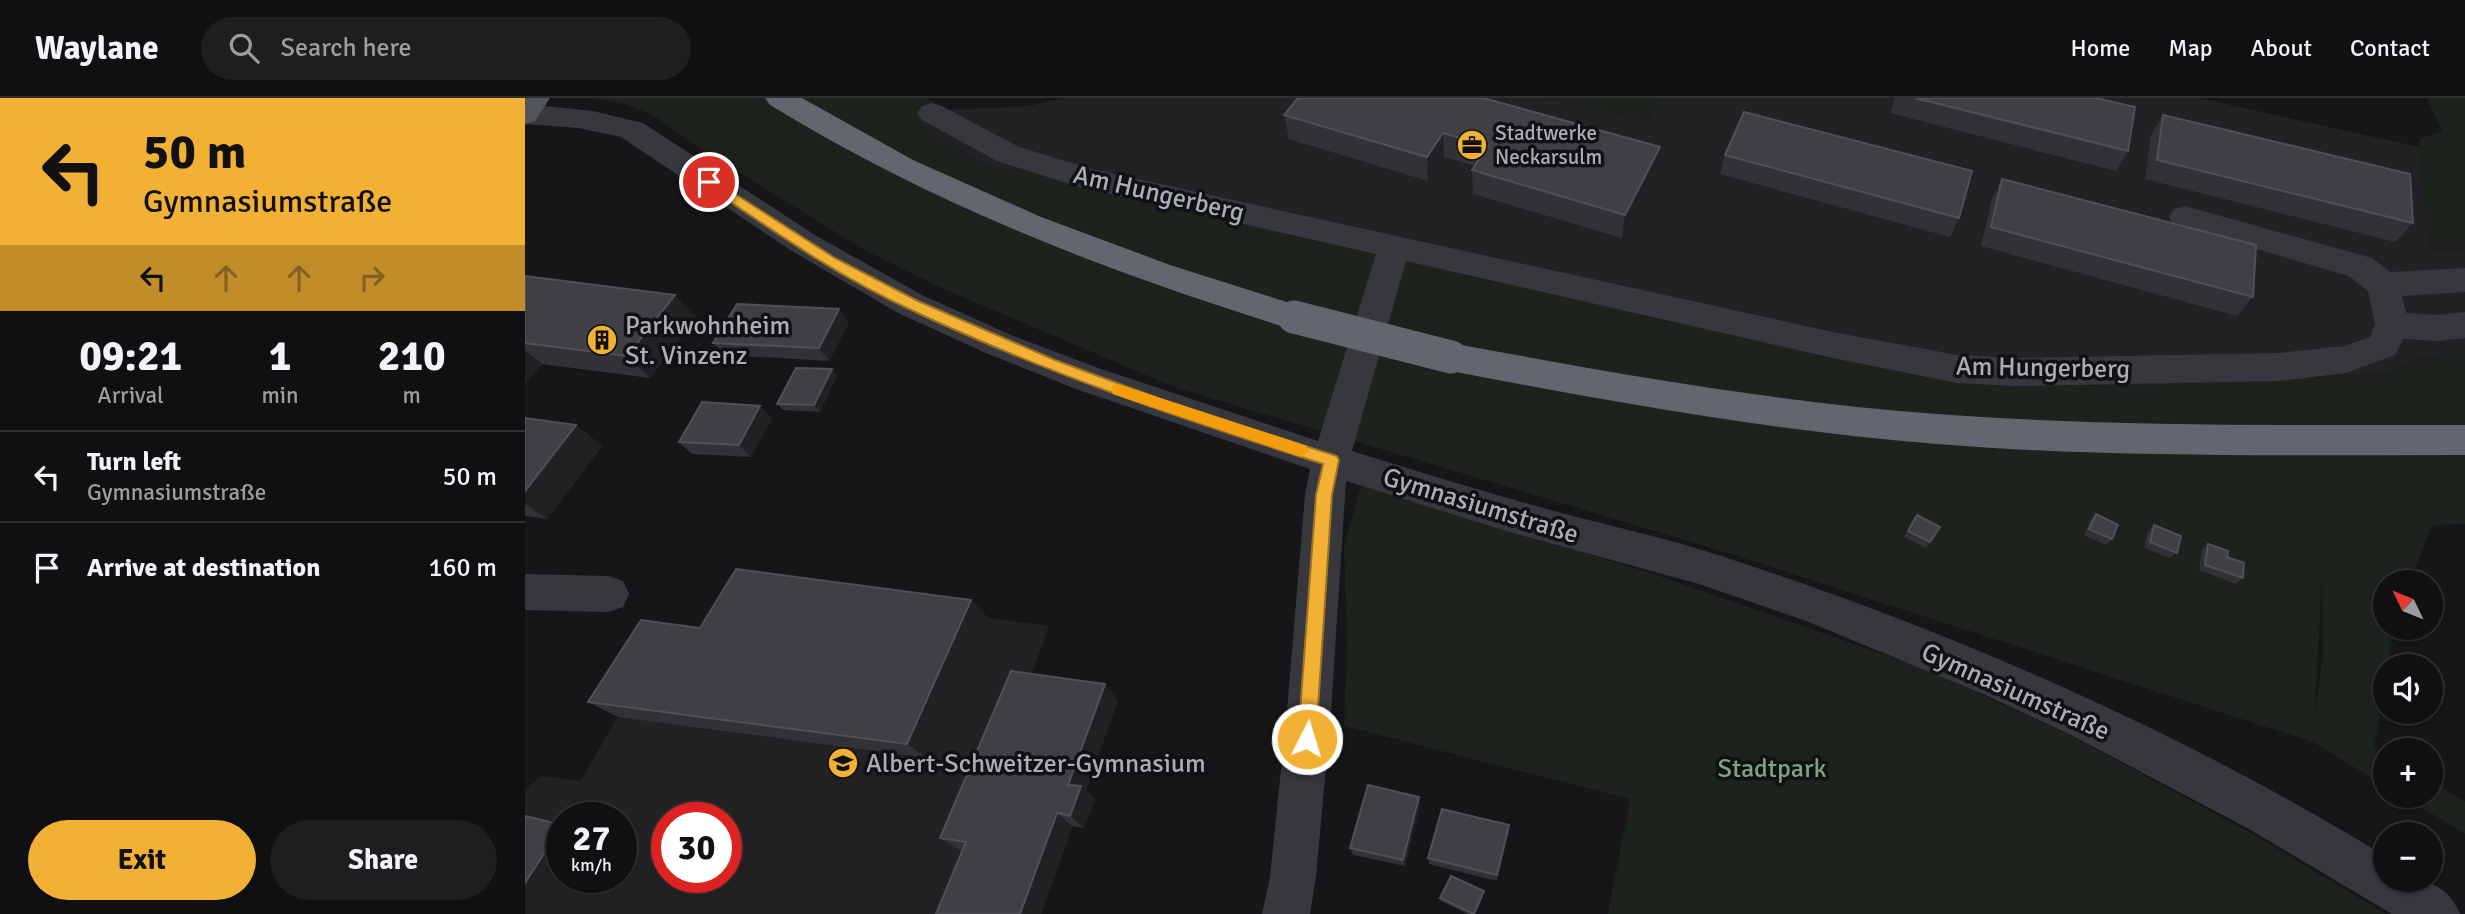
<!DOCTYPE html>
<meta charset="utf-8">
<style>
body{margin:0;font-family:Signika,sans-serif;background:#1e1e20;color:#f1f3f6;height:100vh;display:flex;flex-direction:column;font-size:26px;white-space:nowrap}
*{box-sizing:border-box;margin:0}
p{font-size:23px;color:#9c9d9f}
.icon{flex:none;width:38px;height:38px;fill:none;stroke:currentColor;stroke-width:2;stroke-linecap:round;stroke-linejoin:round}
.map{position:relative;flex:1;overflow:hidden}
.drawer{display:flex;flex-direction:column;background:#101012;width:525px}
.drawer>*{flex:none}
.guide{background:#f2b134;color:#111;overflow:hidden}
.needle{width:46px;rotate:313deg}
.buttons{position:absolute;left:1848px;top:472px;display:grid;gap:14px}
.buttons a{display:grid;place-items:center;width:70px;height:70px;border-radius:50%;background:#101012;box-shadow:0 2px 5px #0004,0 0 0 2px #303032;font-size:35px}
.speed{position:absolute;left:21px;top:704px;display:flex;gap:14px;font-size:35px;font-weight:700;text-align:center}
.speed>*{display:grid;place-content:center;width:91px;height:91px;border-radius:50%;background:#101012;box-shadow:0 2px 5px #0004,0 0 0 2px #303032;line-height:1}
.speed small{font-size:18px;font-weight:400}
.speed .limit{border:10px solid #d22;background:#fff;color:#111}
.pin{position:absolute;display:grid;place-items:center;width:60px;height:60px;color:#fff;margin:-30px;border:4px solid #fff;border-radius:50%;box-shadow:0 2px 7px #0007}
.me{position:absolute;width:77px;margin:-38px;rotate:5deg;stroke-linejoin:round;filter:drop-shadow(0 0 5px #0008)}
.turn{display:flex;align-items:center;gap:24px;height:147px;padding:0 28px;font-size:32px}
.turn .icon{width:91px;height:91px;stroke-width:2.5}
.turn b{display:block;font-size:49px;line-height:60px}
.lanes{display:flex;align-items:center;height:66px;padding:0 28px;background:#0003;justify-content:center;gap:35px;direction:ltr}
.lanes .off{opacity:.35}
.eta{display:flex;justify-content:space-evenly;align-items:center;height:119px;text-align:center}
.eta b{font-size:42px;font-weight:800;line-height:49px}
.button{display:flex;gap:14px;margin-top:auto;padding:14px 28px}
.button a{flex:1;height:80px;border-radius:42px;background:#f2b134;color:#111;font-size:28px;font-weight:800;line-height:80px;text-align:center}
.button a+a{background:#1e1e20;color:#f1f3f6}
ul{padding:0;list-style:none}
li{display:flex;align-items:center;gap:21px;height:91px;padding:0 28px;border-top:2px solid #303032}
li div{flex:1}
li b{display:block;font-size:26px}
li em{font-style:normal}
header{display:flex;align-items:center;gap:42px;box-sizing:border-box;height:98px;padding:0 35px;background:#101012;border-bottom:2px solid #303032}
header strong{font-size:33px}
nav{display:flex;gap:38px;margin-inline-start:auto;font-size:24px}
.search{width:490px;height:63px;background:#1e1e20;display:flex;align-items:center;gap:18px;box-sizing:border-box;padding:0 24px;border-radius:38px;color:#9c9d9f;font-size:26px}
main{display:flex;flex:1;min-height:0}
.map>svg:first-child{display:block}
.built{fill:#222225;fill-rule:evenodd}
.green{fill:#1c231d;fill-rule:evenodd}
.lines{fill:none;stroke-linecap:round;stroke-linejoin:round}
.minor{fill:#37383d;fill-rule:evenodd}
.major{fill:#53555c;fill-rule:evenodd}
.highway{fill:#63666e;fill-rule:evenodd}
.highway-bridge{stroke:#63666e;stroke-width:33}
.wall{fill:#323236}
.shaded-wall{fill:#212124}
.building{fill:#3f3f44;stroke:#4f5156;stroke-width:2}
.route{fill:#f2b134;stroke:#9d7322;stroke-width:2}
.slow{fill:#f59e0b}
.labels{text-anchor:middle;stroke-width:7;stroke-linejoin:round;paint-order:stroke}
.far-poi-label{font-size:21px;fill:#a8adb8;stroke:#111113;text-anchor:start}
.street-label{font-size:26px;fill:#a8adb8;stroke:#111113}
.poi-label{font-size:26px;fill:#a8adb8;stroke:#111113;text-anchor:start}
.park-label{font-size:26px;fill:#7fa381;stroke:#111113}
</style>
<header>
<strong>Waylane</strong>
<div class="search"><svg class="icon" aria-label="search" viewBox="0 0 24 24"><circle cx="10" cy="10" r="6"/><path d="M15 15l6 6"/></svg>Search here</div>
<nav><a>Home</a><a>Map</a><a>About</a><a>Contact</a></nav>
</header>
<main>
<section class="drawer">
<div class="guide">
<div class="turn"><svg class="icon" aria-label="left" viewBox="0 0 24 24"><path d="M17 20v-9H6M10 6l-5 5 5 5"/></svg><div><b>50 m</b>Gymnasiumstraße</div></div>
<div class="lanes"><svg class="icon" aria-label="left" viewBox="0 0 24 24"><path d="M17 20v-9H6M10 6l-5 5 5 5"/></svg><svg class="icon off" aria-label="ahead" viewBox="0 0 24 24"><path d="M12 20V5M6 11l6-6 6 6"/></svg><svg class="icon off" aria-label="ahead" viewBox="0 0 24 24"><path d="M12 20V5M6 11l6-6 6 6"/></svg><svg class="icon off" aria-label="right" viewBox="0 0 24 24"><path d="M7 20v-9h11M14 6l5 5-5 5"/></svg></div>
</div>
<div class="eta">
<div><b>09:21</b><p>Arrival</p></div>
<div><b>1</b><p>min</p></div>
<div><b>210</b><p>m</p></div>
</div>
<ul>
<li><svg class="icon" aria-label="left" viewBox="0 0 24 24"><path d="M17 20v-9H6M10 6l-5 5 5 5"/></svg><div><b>Turn left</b><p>Gymnasiumstraße</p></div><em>50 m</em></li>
<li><svg class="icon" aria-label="arrive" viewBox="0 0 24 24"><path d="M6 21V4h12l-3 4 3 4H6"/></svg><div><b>Arrive at destination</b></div><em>160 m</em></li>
</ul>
<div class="button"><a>Exit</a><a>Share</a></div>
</section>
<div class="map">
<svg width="1940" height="816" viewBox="0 0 1940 816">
<rect width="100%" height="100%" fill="#161618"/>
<path class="built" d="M539 0H1674L1894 49 1905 154 1940 151V256L1890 260 1866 274 1610 289 1432 282 566 86 459 67 405 34 422 12 504 8Z
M234 490 524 528 502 589 593 602 516 816H0V692L16 678 55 683 93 619 201 547ZM37 719H96V779H37ZM142 719H201V779H142Z"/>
<path class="green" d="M66 0H401L422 12 405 34 459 67 566 86 1432 282 1610 289 1866 274 1890 260 1940 256V426L1907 427 1885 485H1860V530H1869L1863 569H1860V586L1849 650 1860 657V688L1788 644 1203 455 652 290 421 192 341 153 178 52 126 16 98 6ZM1797 483 1798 555 1789 627Z
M1021 0H1136L1124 25Z
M1902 0H1940V151L1905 154 1894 49 1895 41 1917 33Z
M836 388 1126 475 1403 572 1545 637 1728 736 1861 816H1083L1105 701 819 628 822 547 819 448Z
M1906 683 1940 704V736L1878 698H1906Z"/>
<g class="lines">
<path class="minor" d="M407 5 417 8 494 49 567 71 1308 234 1432 257 1488 260 1754 255 1820 248 1845 239 1850 227 1843 193 1824 178 1649 127 1644 119 1649 111 1660 108 1847 160 1865 174 1940 170V194L1877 198 1881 215 1913 217 1940 214V240L1913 243 1878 241 1870 257 1821 275 1754 283 1488 288 1432 285 1308 260 881 163 827 353C897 375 966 396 1037 415 1089 429 1142 440 1193 457 1425 532 1652 631 1860 758V782C1894 782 1920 780 1935 816H1867L1724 731 1548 638 1458 596 1281 523 1174 486 988 435 821 383 806 613 791 779 785 816H737L745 779 762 613 780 397 785 371 551 291 461 255 373 215 267 153 96 39 54 30 0 26V6L68 13 118 25 290 137 397 197 486 237 576 271 793 343 851 156 554 89 472 63 397 22 392 15 397 8Z
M0 476 84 478 98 483 104 496 98 509 84 514 0 512Z"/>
<path class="major" d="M0 0H25L10 23 0 26Z"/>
<path class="highway" d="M240 0H277L388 62 516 119 648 168 781 210 786 219 781 228 769 232C581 173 414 110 245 7Z
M926 245C1087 275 1249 304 1412 316 1588 329 1764 327 1940 327V357C1764 357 1587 360 1412 346 1248 333 1087 304 926 273L914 269 908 259 914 249Z"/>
<path class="highway-bridge" d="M769 219 926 259"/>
</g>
<path class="wall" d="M1370 0H1571L1603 53 1591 73 1365 15Z
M759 17 1135 49 1131 73 1097 140 948 96 947 72 950 68 919 59 903 83 764 41Z
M1638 17 1888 125 1870 144 1620 81 1626 37Z
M1200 57 1434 120 1425 139 1195 76Z
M1477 81 1728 199 1712 218 1456 148 1467 101Z
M0 178 171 219 125 280 17 266 0 286Z
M324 224 304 263 201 257 188 245Z
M307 271 312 278 295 314 258 312 252 306Z
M0 320 51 327 77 348 22 421 0 418Z
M247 320 226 359 167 356 154 344Z
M1571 416 1587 441 1581 447 1559 437 1565 422Z
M1392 417 1405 444 1401 450 1379 439Z
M1629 427 1652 455 1645 460 1619 450 1623 433Z
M1683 446 1702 459 1718 480 1711 486 1674 472 1677 452Z
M446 502 463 520 402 660 93 619 63 604 175 530Z
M593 602 561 692 570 701 559 730 547 728 516 816H411L438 752H435L415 740Z
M894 699 895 706 880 768 828 757 825 750Z
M984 727V734L972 783 904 766 903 760Z
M959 796 950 816H943L916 803 915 800Z"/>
<path class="shaded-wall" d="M918 35 919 59 903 83 902 59Z
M1135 49 1131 73 1097 140 1100 117Z
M150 197 171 219 125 280 102 258Z
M314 211 324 224 304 263 294 250Z
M0 252 17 266 0 286Z
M307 271 312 278 295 314 289 307Z
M235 308 247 320 226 359 214 347Z
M51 327 77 348 22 421 0 406V393Z
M446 502 463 520 402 660 382 646Z
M580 586 593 602 561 692 570 701 559 730 545 718 543 687Z
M894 699 895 706 880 768 878 762Z
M532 715 547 728 516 816H495Z
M37 727 38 779 15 816H0V785Z
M984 727V734L972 783V777Z
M959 793V796L950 816H949Z"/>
<path class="building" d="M773 0H958L1135 49 1100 117 947 72 963 48 918 35 902 59 759 17Z
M1390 0H1571L1610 9 1603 53Z
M1219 14 1447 73 1434 120 1200 57Z
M1638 17 1885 76 1888 125 1632 62Z
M1477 81 1731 147 1728 199 1466 129Z
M0 178 150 197 102 258 0 245Z
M212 206 314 211 294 250 188 245Z
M271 270 307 271 289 307 252 306Z
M177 304 235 308 214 347 154 344Z
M0 320 51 327 0 393Z
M1571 416 1593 427 1587 441 1564 431Z
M1392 417 1415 429 1405 444 1383 433Z
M1629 427 1656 438 1652 455 1625 444Z
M1683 446 1703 453 1702 459 1719 465 1718 480 1680 467Z
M211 471 446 502 382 646 63 604 116 522 175 530Z
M486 573 580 586 543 687 556 688 545 718 532 715 495 816H411L441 744 415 740Z
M843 687 894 699 878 762 825 750Z
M917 711 984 727 972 777 903 760Z
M0 718 37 727 0 785Z
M926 778 959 793 949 816 915 800Z"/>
<path class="route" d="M184 79 310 160 393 203 530 262 646 305 812 358 814 362 807 397 791 641 788 647 782 650 775 647 773 641 791 397 798 366C657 321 518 274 384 211 311 178 246 131 180 87L178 84Z"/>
<path class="slow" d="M593 286 782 348 784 353 776 359 588 296 586 292 588 287Z"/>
<defs>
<g id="office-disc" transform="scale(1.575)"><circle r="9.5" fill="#f2b134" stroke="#111113"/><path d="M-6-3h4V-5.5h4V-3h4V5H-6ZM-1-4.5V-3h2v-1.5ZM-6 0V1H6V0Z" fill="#111"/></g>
<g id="building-disc" transform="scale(1.575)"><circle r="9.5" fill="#f2b134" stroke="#111113"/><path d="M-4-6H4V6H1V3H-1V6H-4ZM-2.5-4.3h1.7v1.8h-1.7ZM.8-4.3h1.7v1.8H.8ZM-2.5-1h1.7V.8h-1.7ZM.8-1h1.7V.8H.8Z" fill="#111"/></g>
<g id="school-disc" transform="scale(1.575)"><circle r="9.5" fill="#f2b134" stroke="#111113"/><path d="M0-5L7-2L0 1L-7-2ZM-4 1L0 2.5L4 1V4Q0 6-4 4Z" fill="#111"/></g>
</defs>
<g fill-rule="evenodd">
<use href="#office-disc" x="947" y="47"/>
<use href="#building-disc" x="77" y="242"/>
<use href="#school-disc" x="318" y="665"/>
</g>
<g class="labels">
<g class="far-poi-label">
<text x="970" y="42">Stadtwerke<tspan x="970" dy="24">Neckarsulm</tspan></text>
</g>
<g class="street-label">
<text transform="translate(634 95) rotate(13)" y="9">Am Hungerberg</text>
<text transform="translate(1518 269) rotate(1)" y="9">Am Hungerberg</text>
<text transform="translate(956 407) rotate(17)" y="9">Gymnasiumstraße</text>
<text transform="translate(1491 593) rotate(24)" y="9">Gymnasiumstraße</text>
</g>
<g class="poi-label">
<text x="100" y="236">Parkwohnheim<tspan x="100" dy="30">St. Vinzenz</tspan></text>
<text x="341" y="674">Albert-Schweitzer-Gymnasium</text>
</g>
<g class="park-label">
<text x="1247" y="679">Stadtpark</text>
</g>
</g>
</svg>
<div class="buttons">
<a><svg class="needle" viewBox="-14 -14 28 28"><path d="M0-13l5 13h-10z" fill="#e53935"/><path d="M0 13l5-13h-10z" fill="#9c9d9f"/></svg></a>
<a><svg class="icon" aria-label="sound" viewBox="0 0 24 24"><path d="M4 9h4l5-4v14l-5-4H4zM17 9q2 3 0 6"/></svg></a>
<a>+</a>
<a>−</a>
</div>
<div class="speed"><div>27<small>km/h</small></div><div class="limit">30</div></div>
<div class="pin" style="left:184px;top:84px;background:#d93025"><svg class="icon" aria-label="arrive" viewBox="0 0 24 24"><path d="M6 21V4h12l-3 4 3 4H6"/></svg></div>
<svg class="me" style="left:782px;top:641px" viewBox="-20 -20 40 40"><circle r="17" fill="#f2b134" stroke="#fff" stroke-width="3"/><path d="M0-11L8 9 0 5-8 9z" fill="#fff"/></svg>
</div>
</main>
